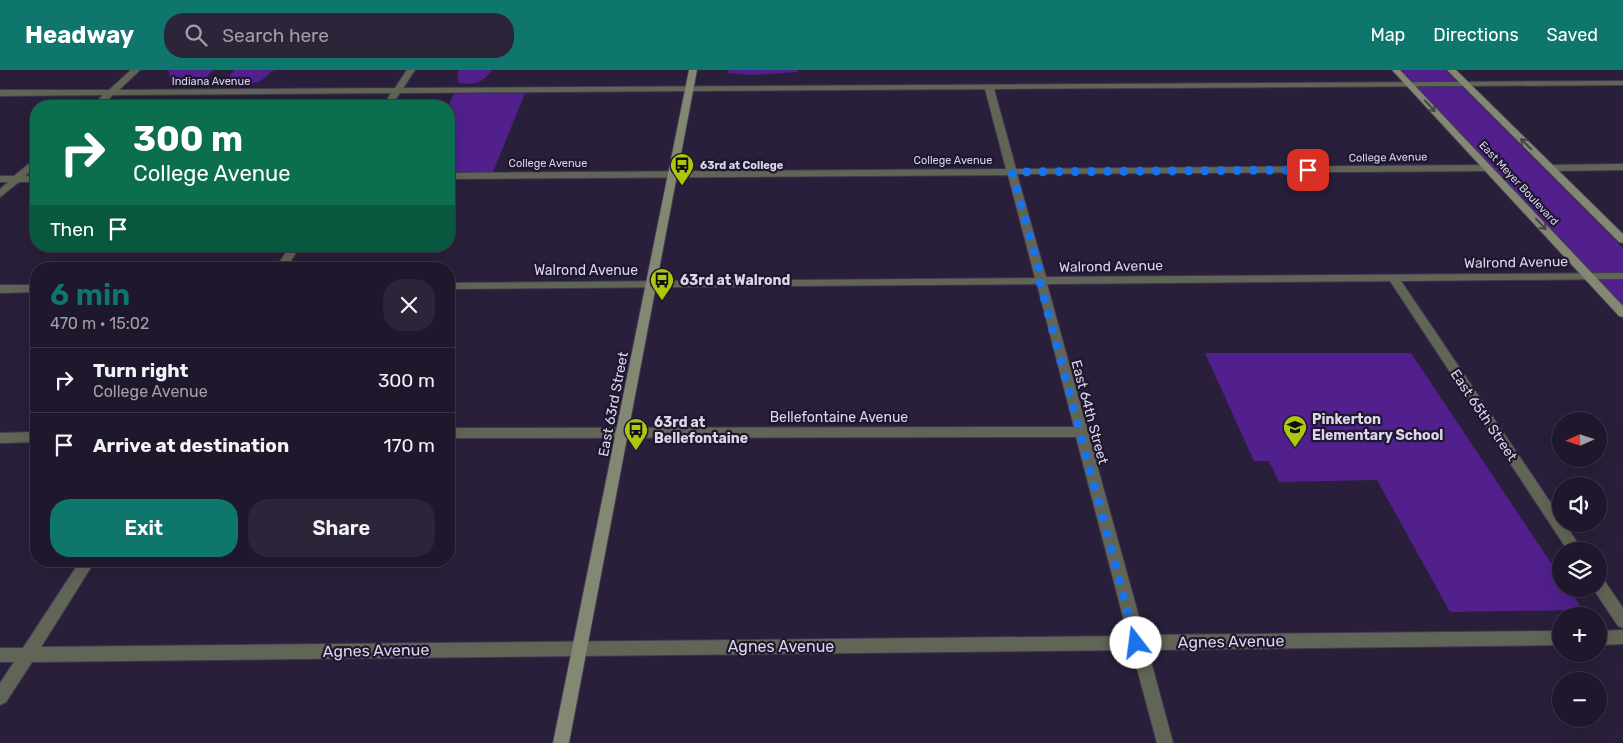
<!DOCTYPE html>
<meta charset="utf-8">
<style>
body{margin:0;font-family:Rubik,sans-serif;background:#2c2438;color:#f1f3f6;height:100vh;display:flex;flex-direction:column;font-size:19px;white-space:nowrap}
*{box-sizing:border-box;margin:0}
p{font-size:16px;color:#a19fa9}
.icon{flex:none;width:28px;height:28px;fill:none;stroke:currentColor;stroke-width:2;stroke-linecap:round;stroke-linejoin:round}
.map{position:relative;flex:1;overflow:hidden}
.sheet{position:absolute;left:30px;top:192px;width:425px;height:305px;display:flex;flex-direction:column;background:#1f172c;border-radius:20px;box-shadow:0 5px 20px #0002,0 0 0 1px #3c3648}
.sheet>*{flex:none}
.banner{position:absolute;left:30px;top:30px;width:425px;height:152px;border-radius:20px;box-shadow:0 5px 20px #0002,0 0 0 1px #3c3648;background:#0b6e4f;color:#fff;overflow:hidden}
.needle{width:32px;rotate:267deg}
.fabs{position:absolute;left:1552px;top:342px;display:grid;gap:10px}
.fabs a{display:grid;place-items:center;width:55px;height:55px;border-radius:50%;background:#1f172c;box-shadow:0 5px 20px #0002,0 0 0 1px #3c3648;font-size:25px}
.pin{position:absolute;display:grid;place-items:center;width:42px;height:42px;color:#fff;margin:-21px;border-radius:10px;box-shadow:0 2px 8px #0006}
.me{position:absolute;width:55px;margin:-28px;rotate:345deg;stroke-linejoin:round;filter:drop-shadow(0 0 4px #0008)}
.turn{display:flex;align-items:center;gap:18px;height:105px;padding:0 20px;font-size:22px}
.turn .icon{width:65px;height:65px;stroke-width:2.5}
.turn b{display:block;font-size:35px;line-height:42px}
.then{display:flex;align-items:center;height:48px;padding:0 20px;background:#0003;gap:10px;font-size:19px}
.round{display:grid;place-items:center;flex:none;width:52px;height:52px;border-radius:20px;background:#2c2438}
.headline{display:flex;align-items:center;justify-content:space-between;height:85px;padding:0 20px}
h1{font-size:30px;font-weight:600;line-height:38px;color:#0f766e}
.button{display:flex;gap:10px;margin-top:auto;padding:10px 20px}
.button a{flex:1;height:58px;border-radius:20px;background:#0f766e;color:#fff;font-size:20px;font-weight:600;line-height:58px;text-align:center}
.button a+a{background:#2c2438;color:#f1f3f6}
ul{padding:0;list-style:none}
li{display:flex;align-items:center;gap:15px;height:65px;padding:0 20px;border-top:1px solid #3c3648}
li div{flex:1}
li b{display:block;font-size:19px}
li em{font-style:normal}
header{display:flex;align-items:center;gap:30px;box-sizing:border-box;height:70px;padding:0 25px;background:#0f766e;color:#fff}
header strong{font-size:24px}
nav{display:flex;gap:28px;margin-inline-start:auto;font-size:18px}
.search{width:350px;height:45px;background:#2c2438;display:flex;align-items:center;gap:12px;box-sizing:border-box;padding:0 18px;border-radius:20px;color:#a19fa9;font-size:19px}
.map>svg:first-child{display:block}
.green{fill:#51208d}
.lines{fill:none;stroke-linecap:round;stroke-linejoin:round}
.street-casing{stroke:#423952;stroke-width:2}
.secondary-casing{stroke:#423952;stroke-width:2}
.street{fill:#616556;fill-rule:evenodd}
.secondary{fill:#838872;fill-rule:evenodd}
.oneway{stroke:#47444a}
.route{stroke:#1a73e8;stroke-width:9;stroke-dasharray:0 16.2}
.labels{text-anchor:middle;stroke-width:4.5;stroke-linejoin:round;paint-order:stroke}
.far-street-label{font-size:11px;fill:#dbd6e8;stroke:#1f1630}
.far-poi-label{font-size:11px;font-weight:bold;fill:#dbd6e8;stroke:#1f1630;text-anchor:start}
.street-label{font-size:14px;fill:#dbd6e8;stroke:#1f1630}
.poi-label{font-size:14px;font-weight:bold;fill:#dbd6e8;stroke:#1f1630;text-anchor:start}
.near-street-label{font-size:16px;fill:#dbd6e8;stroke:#1f1630}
</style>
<header>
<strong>Headway</strong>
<div class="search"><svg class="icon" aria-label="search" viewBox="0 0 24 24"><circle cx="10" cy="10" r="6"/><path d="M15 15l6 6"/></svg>Search here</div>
<nav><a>Map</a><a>Directions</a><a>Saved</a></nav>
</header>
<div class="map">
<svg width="1623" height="673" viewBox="0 0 1623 673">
<rect width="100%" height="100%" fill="#291f3a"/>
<path class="green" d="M167 0H214C209 3 207 9 203 12 195 17 178 17 171 14L169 1Z
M234 0H276C270 1 270 3 266 7 257 15 236 18 224 14Z
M459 0H492C483 13 475 15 459 13L457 4Z
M729 0H797L798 2 750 5 727 3Z
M1401 0H1445L1623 178V236Z
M525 23 493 102H449L448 36 454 24Z
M1205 283H1411L1561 508V519H1569L1583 540 1450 542 1377 410 1279 412 1269 391H1254Z"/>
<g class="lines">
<g class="street-casing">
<path id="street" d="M131 0H140L119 20 395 18 407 0H415L403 18 1623 11V15L994 19 1016 99 1488 95 1493 98 1488 101 1017 104 1046 207 1623 203V209L1401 211 1561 448V454H1565L1583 481H1568L1390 211 1047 214 1144 565 1561 561V575L1148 580 1173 673H1157L1132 580 32 592 6 632 0 635V613L14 592H0V578H23L80 491H95L41 577 1128 566 1076 367 449 368V358L1074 357 1037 214 449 219V213L1035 208 1008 105 449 109V103L1006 99 985 19 400 23 391 36H383L391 23 113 25 101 36H92L103 25 0 26V20H109Z
M36 88V96L25 106H36V112H19L0 127V119L8 112H0V106H14Z
M1623 94V100L1550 101 1545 98 1550 95Z
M290 176H300L286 199H275Z
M0 215H36V222L0 223Z
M36 362V372L0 373V363Z
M1599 509 1604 510 1623 538V558L1618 556 1594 520 1599 519Z
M1623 560V574L1599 575V561Z"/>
</g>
<g class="secondary-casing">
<path id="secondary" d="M689 0H697L569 673H553Z
M1392 0H1400L1623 236V247L1619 246Z
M1447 0H1456L1623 164V173L1619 172Z"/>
</g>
<use href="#street" class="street"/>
<use href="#secondary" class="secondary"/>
</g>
<defs><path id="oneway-shaft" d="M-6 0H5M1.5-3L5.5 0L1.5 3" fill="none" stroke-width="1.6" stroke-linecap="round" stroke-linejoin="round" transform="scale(1.25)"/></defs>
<g class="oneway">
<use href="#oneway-shaft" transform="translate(1430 36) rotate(47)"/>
<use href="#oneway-shaft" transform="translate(1526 74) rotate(-135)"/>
<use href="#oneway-shaft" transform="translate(1541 154) rotate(47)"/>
</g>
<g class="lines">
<path class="route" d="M1136 573 1040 212 1041 206 1012 102 1308 100"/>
</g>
<defs>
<g id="bus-pin" transform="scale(1.25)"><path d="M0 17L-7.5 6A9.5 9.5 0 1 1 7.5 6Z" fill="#adc60e" stroke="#1f1630"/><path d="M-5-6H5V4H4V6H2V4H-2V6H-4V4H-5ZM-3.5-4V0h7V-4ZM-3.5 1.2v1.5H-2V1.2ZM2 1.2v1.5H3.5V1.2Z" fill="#111"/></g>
<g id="school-pin" transform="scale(1.25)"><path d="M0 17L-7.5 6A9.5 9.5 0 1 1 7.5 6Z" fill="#adc60e" stroke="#1f1630"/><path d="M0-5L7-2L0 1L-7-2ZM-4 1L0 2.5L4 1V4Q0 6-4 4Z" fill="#111"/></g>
</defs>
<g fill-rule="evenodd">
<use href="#bus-pin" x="682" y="95"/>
<use href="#bus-pin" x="662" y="210"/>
<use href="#school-pin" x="1295" y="357"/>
<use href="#bus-pin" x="636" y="360"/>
</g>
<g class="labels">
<g class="far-street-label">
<text x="211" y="15">Indiana Avenue</text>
<text transform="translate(1388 87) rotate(-1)" y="4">College Avenue</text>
<text x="953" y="94">College Avenue</text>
<text x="548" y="97">College Avenue</text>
<text transform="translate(1519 113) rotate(47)" y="4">East Meyer Boulevard</text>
</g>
<g class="far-poi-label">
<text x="700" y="99">63rd at College</text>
</g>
<g class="street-label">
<text transform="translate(1516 192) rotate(-1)" y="5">Walrond Avenue</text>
<text transform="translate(1111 196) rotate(-1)" y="5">Walrond Avenue</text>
<text x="586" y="205">Walrond Avenue</text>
<text transform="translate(613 334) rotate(-79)" y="5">East 63rd Street</text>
<text transform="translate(1090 342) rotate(75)" y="5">East 64th Street</text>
<text transform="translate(1484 345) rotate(56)" y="5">East 65th Street</text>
<text x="839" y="352">Bellefontaine Avenue</text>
</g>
<g class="poi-label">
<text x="680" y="215">63rd at Walrond</text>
<text x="1312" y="354">Pinkerton<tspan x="1312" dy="16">Elementary School</tspan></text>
<text x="654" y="357">63rd at<tspan x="654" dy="16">Bellefontaine</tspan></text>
</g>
<g class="near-street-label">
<text transform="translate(1231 571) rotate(-1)" y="6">Agnes Avenue</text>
<text x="781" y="582">Agnes Avenue</text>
<text transform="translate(376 580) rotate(-1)" y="6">Agnes Avenue</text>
</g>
</g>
</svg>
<div class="fabs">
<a><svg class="needle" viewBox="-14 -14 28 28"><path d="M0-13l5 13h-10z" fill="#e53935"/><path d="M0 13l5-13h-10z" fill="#a19fa9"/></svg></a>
<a><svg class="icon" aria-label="sound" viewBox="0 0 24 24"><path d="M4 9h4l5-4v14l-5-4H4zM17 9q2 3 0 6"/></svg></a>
<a><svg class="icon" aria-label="layers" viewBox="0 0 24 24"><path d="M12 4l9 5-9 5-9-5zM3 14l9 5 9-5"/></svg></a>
<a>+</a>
<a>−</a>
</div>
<div class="pin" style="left:1308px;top:100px;background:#d93025"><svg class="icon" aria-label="arrive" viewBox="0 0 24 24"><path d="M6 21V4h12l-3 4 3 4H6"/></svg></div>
<svg class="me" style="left:1136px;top:573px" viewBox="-20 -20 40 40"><circle r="19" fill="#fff"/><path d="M0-13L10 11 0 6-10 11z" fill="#1a73e8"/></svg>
<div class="banner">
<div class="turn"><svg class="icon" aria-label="right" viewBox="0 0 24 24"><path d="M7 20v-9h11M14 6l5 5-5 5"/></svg><div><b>300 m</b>College Avenue</div></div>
<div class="then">Then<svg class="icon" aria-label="arrive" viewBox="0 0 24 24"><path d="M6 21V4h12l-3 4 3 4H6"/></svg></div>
</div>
<section class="sheet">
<div class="headline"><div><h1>6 min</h1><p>470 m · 15:02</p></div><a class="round"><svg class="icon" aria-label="close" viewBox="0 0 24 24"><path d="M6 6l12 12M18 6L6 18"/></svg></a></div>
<ul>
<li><svg class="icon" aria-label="right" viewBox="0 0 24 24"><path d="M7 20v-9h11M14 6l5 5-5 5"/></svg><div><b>Turn right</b><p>College Avenue</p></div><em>300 m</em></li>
<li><svg class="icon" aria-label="arrive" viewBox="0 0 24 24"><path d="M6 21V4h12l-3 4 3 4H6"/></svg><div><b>Arrive at destination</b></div><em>170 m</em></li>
</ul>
<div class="button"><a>Exit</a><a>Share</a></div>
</section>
</div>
